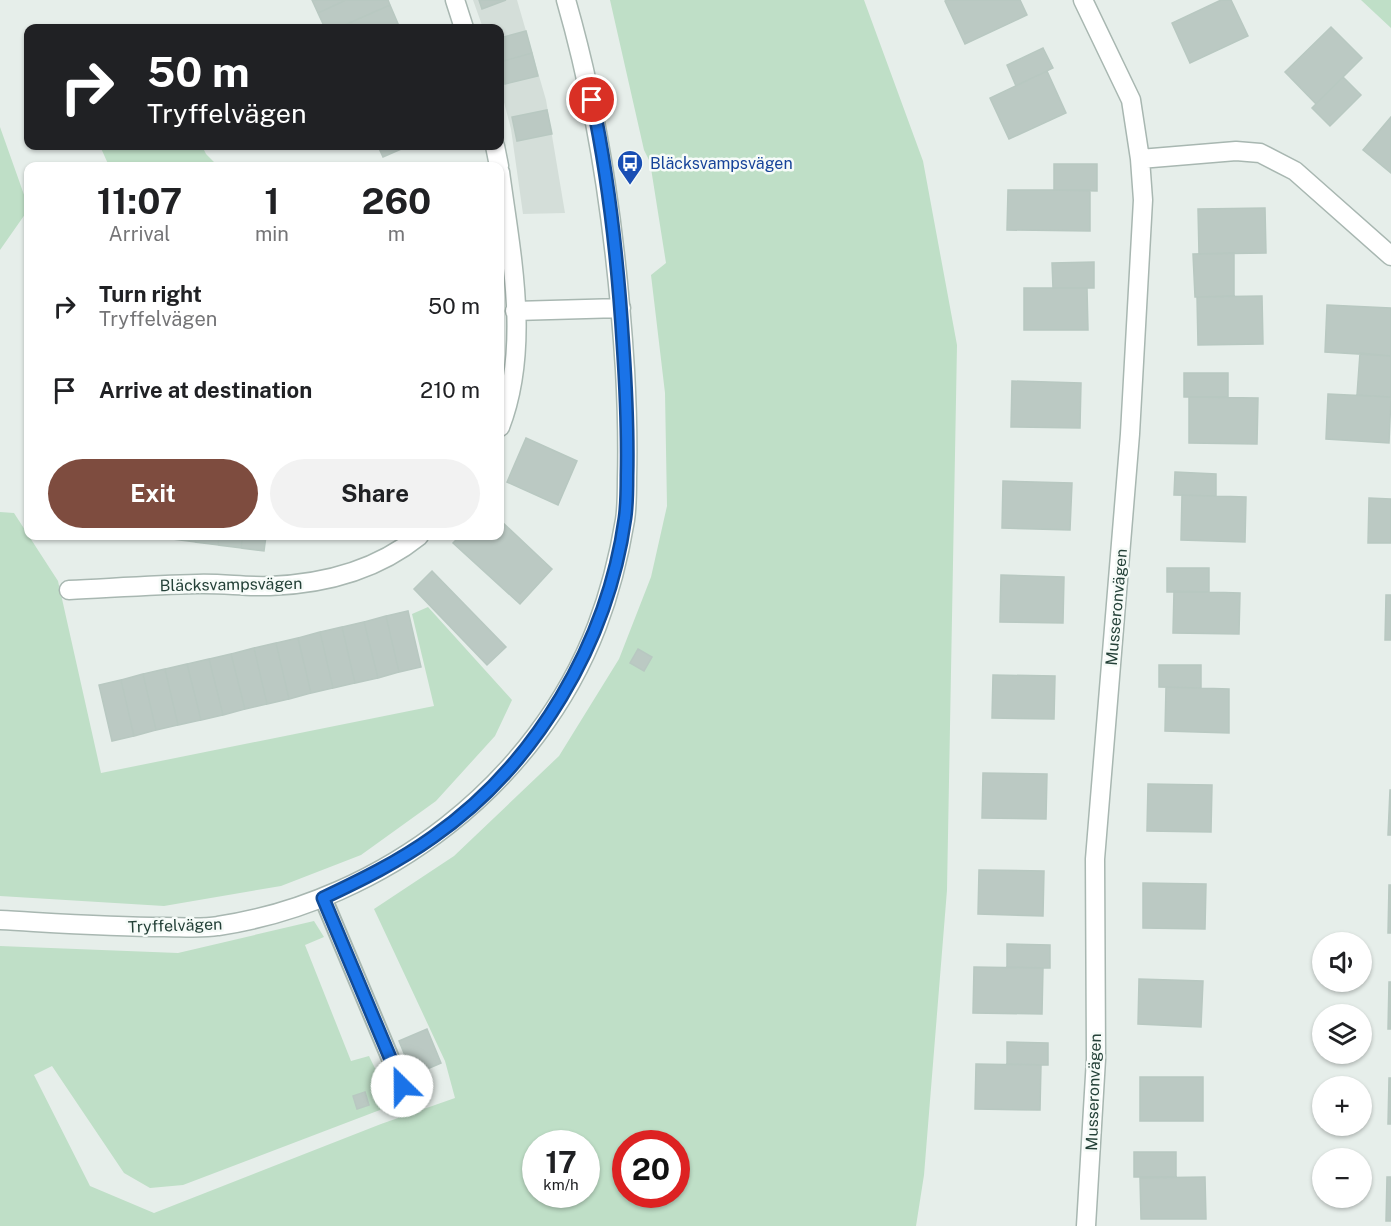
<!DOCTYPE html>
<meta charset="utf-8">
<style>
body{margin:0;font-family:"Public Sans",sans-serif;background:#f2f2f2;color:#202124;height:100vh;display:flex;flex-direction:column;font-size:22px;white-space:nowrap}
*{box-sizing:border-box;margin:0}
p{font-size:20px;color:#757577}
.icon{flex:none;width:33px;height:33px;fill:none;stroke:currentColor;stroke-width:2;stroke-linecap:round;stroke-linejoin:round}
.map{position:relative;flex:1;overflow:hidden}
.side{position:absolute;left:24px;top:162px;width:480px;height:378px;display:flex;flex-direction:column;background:#fff;border-radius:12px;box-shadow:0 2px 4px #0004}
.side>*{flex:none}
.banner{position:absolute;left:24px;top:24px;width:480px;height:126px;border-radius:12px;box-shadow:0 2px 4px #0004;background:#202124;color:#fff;overflow:hidden}
.controls{position:absolute;left:1312px;top:932px;display:grid;gap:12px}
.controls a{display:grid;place-items:center;width:60px;height:60px;border-radius:50%;background:#fff;box-shadow:0 2px 4px #0004;font-size:30px}
.speed{position:absolute;left:522px;top:1130px;display:flex;gap:12px;font-size:30px;font-weight:700;text-align:center}
.speed>*{display:grid;place-content:center;width:78px;height:78px;border-radius:50%;background:#fff;box-shadow:0 2px 4px #0004;line-height:1}
.speed small{font-size:15px;font-weight:400}
.speed .limit{border:9px solid #d22;background:#fff;color:#111}
.pin{position:absolute;display:grid;place-items:center;width:51px;height:51px;color:#fff;margin:-26px;border:3px solid #fff;border-radius:50%;box-shadow:0 2px 6px #0007}
.me{position:absolute;width:66px;margin:-33px;rotate:337deg;stroke-linejoin:round;filter:drop-shadow(0 0 4px #0008)}
.turn{display:flex;align-items:center;gap:21px;height:126px;padding:0 24px;font-size:27px}
.turn .icon{width:78px;height:78px;stroke-width:2.5}
.turn b{display:block;font-size:42px;line-height:51px}
.eta{display:flex;justify-content:space-evenly;align-items:center;height:102px;text-align:center}
.eta b{font-size:36px;font-weight:700;line-height:42px}
.primary-button{display:flex;gap:12px;margin-top:auto;padding:12px 24px}
.primary-button a{flex:1;height:69px;border-radius:36px;background:#7e4c3f;color:#fff;font-size:24px;font-weight:700;line-height:69px;text-align:center}
.primary-button a+a{background:#f2f2f2;color:#202124}
ul{padding:0;list-style:none}
li{display:flex;align-items:center;gap:18px;height:84px;padding:0 24px}
li div{flex:1}
li b{display:block;font-size:22px}
li em{font-style:normal}
.map>svg:first-child{display:block}
.built{fill:#d4ded9}
.green{fill:#bfdfc7;fill-rule:evenodd}
.building{fill:#bbc9c3;stroke:#b8c8c1;stroke-width:1.5}
.lines{fill:none;stroke-linecap:round;stroke-linejoin:round}
.service-casing{stroke:#a8b7b1;stroke-width:20}
.minor-casing{stroke:#a8b7b1;stroke-width:21}
.service{stroke:#fff;stroke-width:16}
.minor{stroke:#fff;stroke-width:18}
.route-casing{stroke:#114b97;stroke-width:15}
.route{stroke:#1a73e8;stroke-width:10}
.labels{text-anchor:middle;stroke-width:5;stroke-linejoin:round;paint-order:stroke}
.transit-label{font-size:16px;fill:#164399;stroke:#f6fbf8;text-anchor:start}
.street-label{font-size:16px;fill:#244138;stroke:#f6fbf8}
</style>
<div class="map">
<svg width="1391" height="1226" viewBox="0 0 1391 1226">
<rect width="100%" height="100%" fill="#e6eeea"/>
<path class="built" d="M473 0H517L546 100 565 213 523 214 511 129 500 87V28H483Z"/>
<path class="green" d="M610 0H864L923 161 957 345 947 890 924 1175 916 1226H0V946L178 953 314 921 324 937 305 945 351 1061 369 1056 393 1105 183 1185 150 1188 124 1173 52 1066 34 1075 90 1186 154 1213 381 1124 455 1098 445 1061 374 909 454 856 559 756 619 659 651 577 667 506 665 393 651 275 666 263 650 162 644 150ZM536 1143H586V1194H536ZM626 1143H676V1194H626Z
M1361 0H1391V28Z
M0 127 28 206V210L0 250Z
M100 146H202L206 154 218 166H109Z
M0 512 14 513 58 581 101 773 434 706 412 614 428 607 512 700 495 736 436 801 361 855 281 886 164 906 0 896Z"/>
<path class="building" d="M312 0H346L318 13Z
M346 0H388L390 5 338 28H325L318 13Z
M479 0H506L482 9Z
M947 0H1020L1027 15 965 44 945 1Z
M1221 0H1231L1248 36 1190 63 1172 23Z
M390 5 399 26 393 28H338Z
M1331 27 1362 58 1316 104 1285 72Z
M526 31 532 53 500 62V38Z
M1043 48 1053 68 1016 86 1007 65Z
M532 53 538 76 505 84 500 62Z
M1047 71 1066 113 1009 139 990 98Z
M1343 77 1361 95 1330 126 1312 108Z
M547 110 552 134 517 141 512 117Z
M1391 117V173L1363 150Z
M378 146H408L383 157Z
M1054 164H1097V191L1054 190Z
M1008 190H1090V231L1007 230Z
M1265 208 1266 253 1199 254 1198 209Z
M1234 253V296L1195 297 1193 254Z
M1094 262V288H1053L1052 263Z
M1024 288H1087L1088 330H1024Z
M1262 296 1263 344 1198 345 1197 297Z
M1327 305 1391 308V356L1325 352Z
M1360 353 1391 356V397L1357 395Z
M1184 373H1228V397H1184Z
M1012 381 1081 383 1080 428 1011 427Z
M1328 394 1391 397 1389 443 1326 439Z
M1189 397 1258 398 1257 444 1189 443Z
M526 438 577 461 558 505 507 482Z
M1175 472 1216 474V496L1174 495Z
M1003 481 1072 483 1070 530 1002 528Z
M1182 495 1246 497 1245 542 1181 540Z
M1369 498 1391 499V543H1368Z
M500 520 552 569 520 604 453 543 460 536H500Z
M173 536H196L195 542 173 539Z
M196 536H219L218 545 195 542Z
M219 536H243L241 548 218 545Z
M243 536H266L264 551 241 548Z
M1167 568H1209V592H1167Z
M432 571 506 647 487 665 414 589Z
M1001 575 1064 577 1063 623 1000 622Z
M1174 591 1240 593 1239 634 1173 633Z
M1386 595H1391V640H1385Z
M408 611 421 667 399 672 386 616Z
M386 616 399 672 378 678 364 622Z
M364 622 378 678 355 683 342 627Z
M342 627 355 683 333 688 320 632Z
M320 632 333 688 311 693 298 638Z
M298 638 311 693 289 699 276 643Z
M276 643 289 699 267 704 254 648Z
M254 648 267 704 245 709 231 654Z
M638 649 652 657 644 671 630 663Z
M231 654 245 709 223 715 209 659Z
M209 659 223 715 201 720 187 664Z
M187 664 201 720 178 725 165 669Z
M1159 665H1201V688L1159 687Z
M165 669 178 725 156 730 143 674Z
M143 674 156 730 134 736 121 680Z
M993 675 1055 676 1054 719 992 718Z
M121 680 134 736 112 741 99 685Z
M1166 687 1229 689V733L1165 731Z
M983 773 1047 774 1046 819 982 818Z
M1148 784 1212 785 1211 832 1147 831Z
M1390 790H1391V835H1388Z
M979 870 1044 871 1043 916 978 914Z
M1143 883 1206 884 1205 929 1143 928Z
M1389 885H1391V933H1388Z
M1007 944 1050 945V968L1007 967Z
M974 967 1043 968 1042 1014 973 1013Z
M1139 979 1203 981 1201 1027 1138 1024Z
M1389 982H1391V1029H1388Z
M427 1029 441 1063 413 1075 399 1041Z
M1007 1042 1048 1043V1065L1007 1064Z
M976 1064 1041 1065 1040 1110 975 1109Z
M1140 1077H1203V1121H1140Z
M1389 1078H1391V1124H1388Z
M365 1092 369 1105 357 1109 353 1096Z
M1134 1152H1176V1177H1134Z
M1205 1177 1206 1219H1141L1140 1178Z
M1387 1177H1391V1221H1386Z"/>
<g class="lines">
<g class="service-casing">
<path id="service" d="M323 898 402 1086"/>
</g>
<g class="minor-casing">
<path id="minor" d="M455 0 464 28
M1083 0 1131 100 1140 159 1143 200 1130 434 1095 859 1096 1059 1086 1226
M495 146 499 166
M1140 159 1236 151 1260 153 1295 171 1391 256
M500 172C511 254 531 347 500 427
M515 311 621 308
M69 590C111 588 154 585 197 584 221 583 246 587 270 586 323 584 377 570 419 536
M0 920C55 923 109 927 164 927 181 927 201 929 218 926 384 901 537 783 597 626 610 592 619 556 625 520 627 507 627 493 627 479 628 443 627 407 625 370 617 245 601 121 566 0"/>
</g>
<use href="#service" class="service"/>
<use href="#minor" class="minor"/>
</g>
<g class="lines">
<g class="route-casing">
<path id="route" d="M402 1086 323 898C361 880 398 862 433 837 536 765 608 642 625 518 627 504 627 489 627 476 628 432 626 389 623 345 618 263 609 180 592 100"/>
</g>
<use href="#route" class="route"/>
</g>
<defs>
<g id="bus-pin" transform="scale(1.35)"><path d="M0 17L-7.5 6A9.5 9.5 0 1 1 7.5 6Z" fill="#1a4fb4" stroke="#f6fbf8"/><path d="M-5-6H5V4H4V6H2V4H-2V6H-4V4H-5ZM-3.5-4V0h7V-4ZM-3.5 1.2v1.5H-2V1.2ZM2 1.2v1.5H3.5V1.2Z" fill="#fff"/></g>
</defs>
<g fill-rule="evenodd">
<use href="#bus-pin" x="630" y="163"/>
</g>
<g class="labels">
<g class="transit-label">
<text x="650" y="169">Bläcksvampsvägen</text>
</g>
<g class="street-label">
<text transform="translate(231 584) rotate(-1)" y="6">Bläcksvampsvägen</text>
<text transform="translate(1116 607) rotate(-85)" y="6">Musseronvägen</text>
<text transform="translate(175 925) rotate(-2)" y="6">Tryffelvägen</text>
<text transform="translate(1093 1092) rotate(-88)" y="6">Musseronvägen</text>
</g>
</g>
</svg>
<div class="controls">
<a><svg class="icon" aria-label="sound" viewBox="0 0 24 24"><path d="M4 9h4l5-4v14l-5-4H4zM17 9q2 3 0 6"/></svg></a>
<a><svg class="icon" aria-label="layers" viewBox="0 0 24 24"><path d="M12 4l9 5-9 5-9-5zM3 14l9 5 9-5"/></svg></a>
<a>+</a>
<a>−</a>
</div>
<div class="speed"><div>17<small>km/h</small></div><div class="limit">20</div></div>
<div class="pin" style="left:592px;top:100px;background:#d93025"><svg class="icon" aria-label="arrive" viewBox="0 0 24 24"><path d="M6 21V4h12l-3 4 3 4H6"/></svg></div>
<svg class="me" style="left:402px;top:1086px" viewBox="-20 -20 40 40"><circle r="19" fill="#fff"/><path d="M0-13L10 11 0 6-10 11z" fill="#1a73e8"/></svg>
<div class="banner">
<div class="turn"><svg class="icon" aria-label="right" viewBox="0 0 24 24"><path d="M7 20v-9h11M14 6l5 5-5 5"/></svg><div><b>50 m</b>Tryffelvägen</div></div>
</div>
<section class="side">
<div class="eta">
<div><b>11:07</b><p>Arrival</p></div>
<div><b>1</b><p>min</p></div>
<div><b>260</b><p>m</p></div>
</div>
<ul>
<li><svg class="icon" aria-label="right" viewBox="0 0 24 24"><path d="M7 20v-9h11M14 6l5 5-5 5"/></svg><div><b>Turn right</b><p>Tryffelvägen</p></div><em>50 m</em></li>
<li><svg class="icon" aria-label="arrive" viewBox="0 0 24 24"><path d="M6 21V4h12l-3 4 3 4H6"/></svg><div><b>Arrive at destination</b></div><em>210 m</em></li>
</ul>
<div class="primary-button"><a>Exit</a><a>Share</a></div>
</section>
</div>
